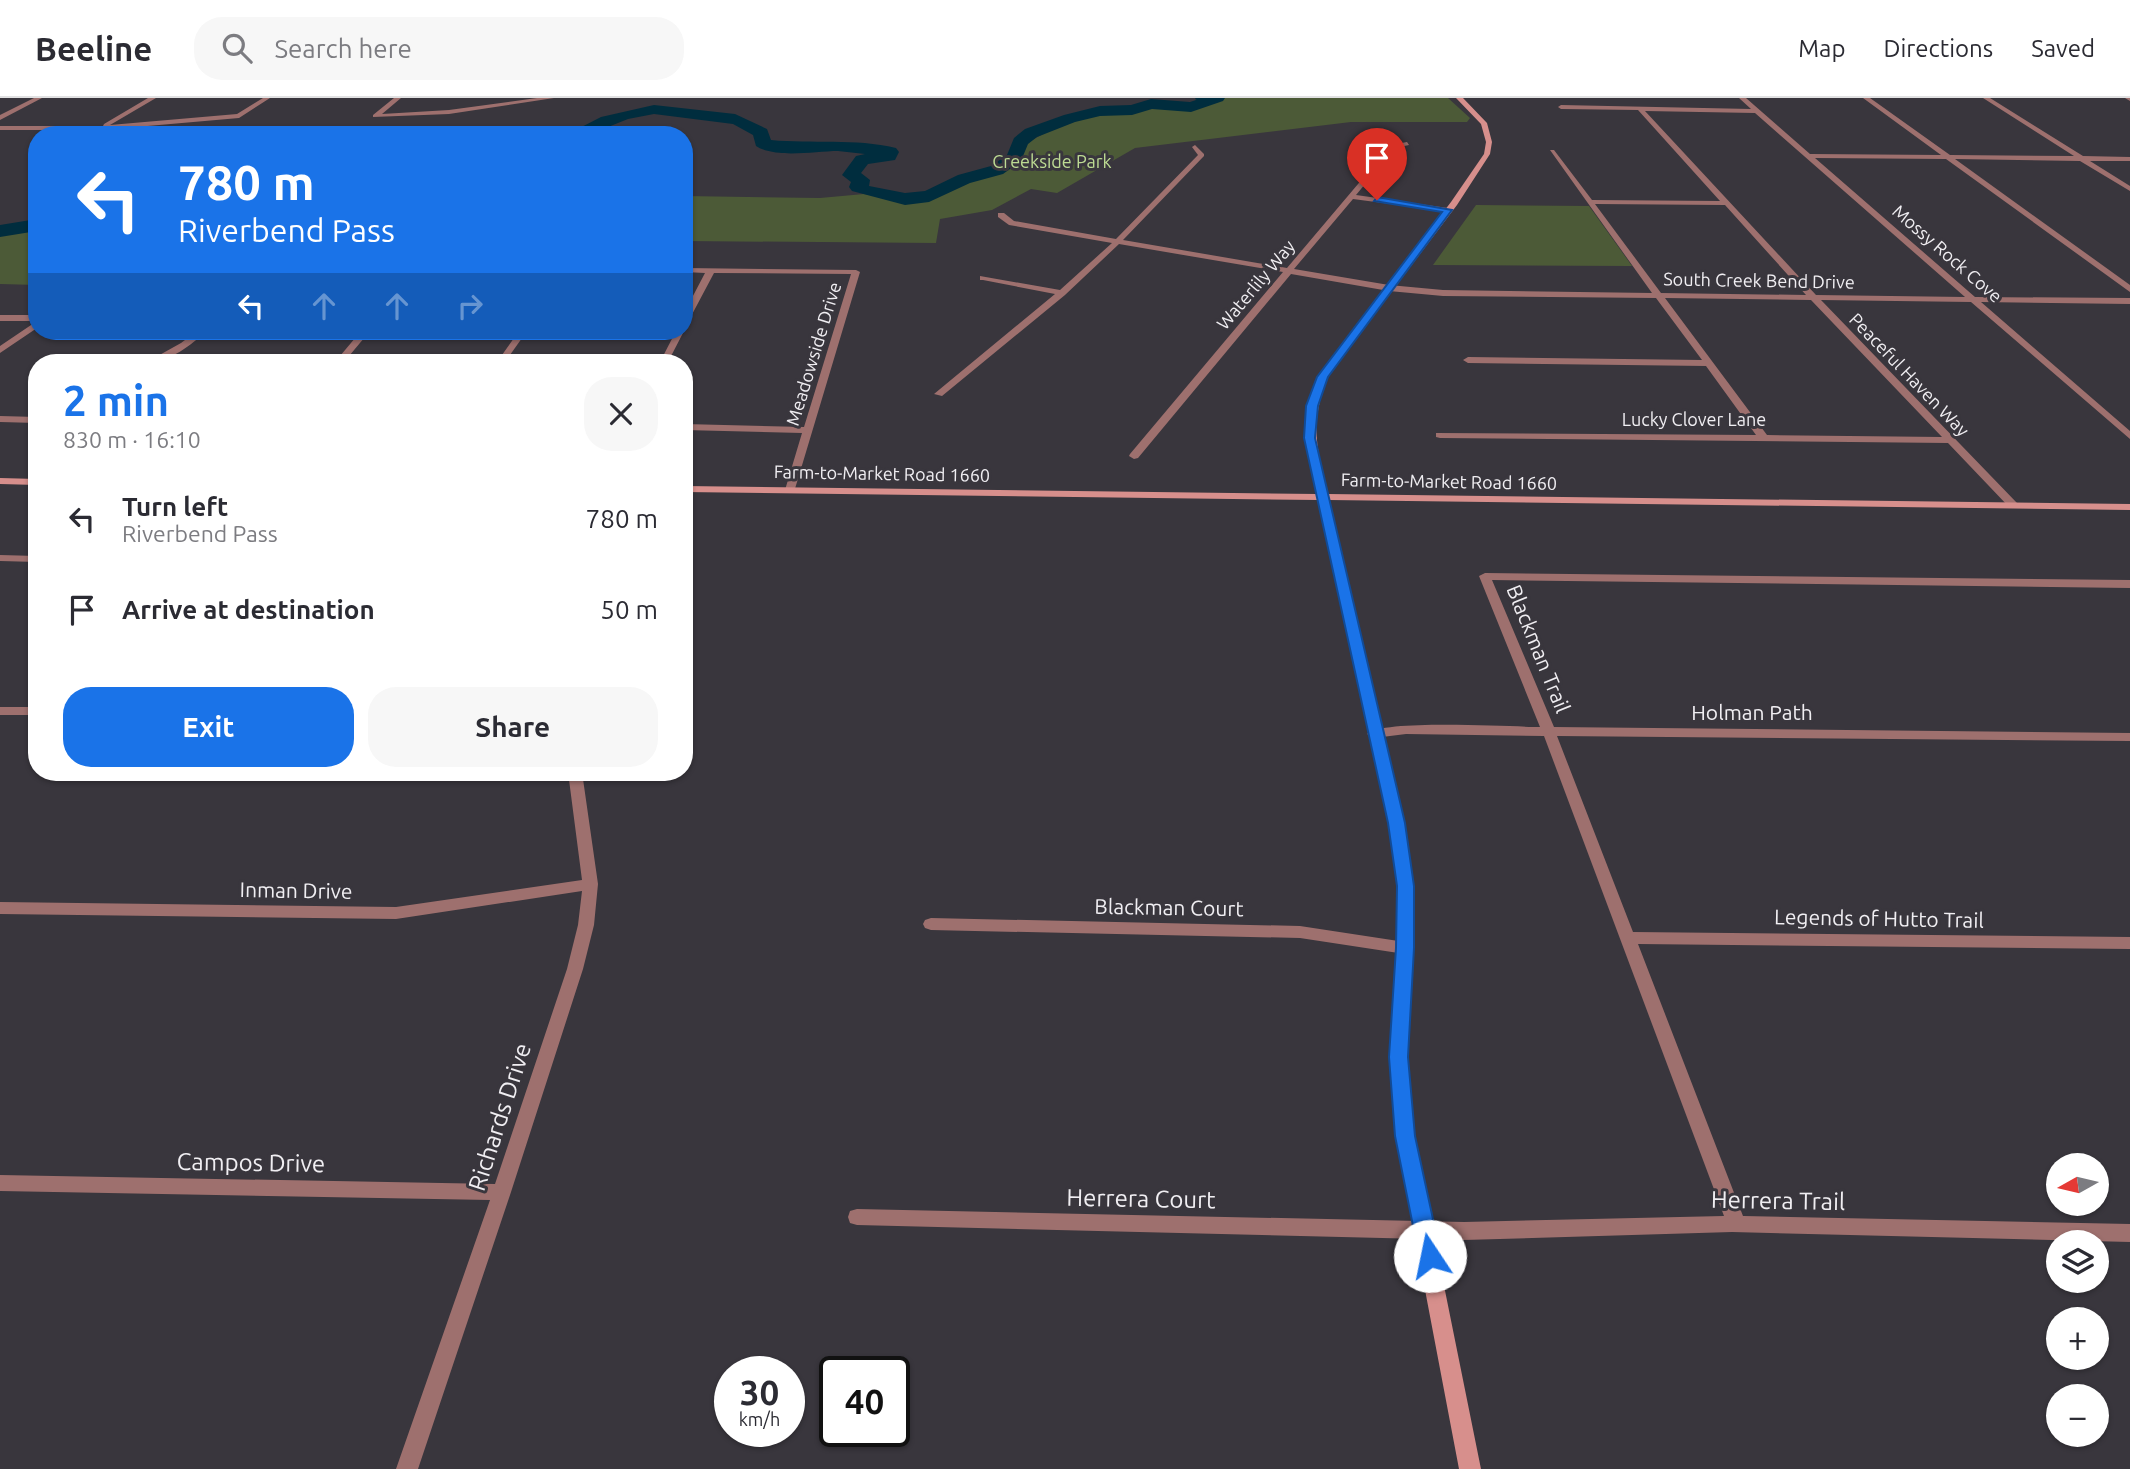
<!DOCTYPE html>
<meta charset="utf-8">
<style>
body{margin:0;font-family:Ubuntu,sans-serif;background:#f7f7f7;color:#2b2b33;height:100vh;display:flex;flex-direction:column;font-size:26px;white-space:nowrap}
*{box-sizing:border-box;margin:0}
p{font-size:23px;color:#7c7c81}
.icon{flex:none;width:38px;height:38px;fill:none;stroke:currentColor;stroke-width:2;stroke-linecap:round;stroke-linejoin:round}
.map{position:relative;flex:1;overflow:hidden}
.side{position:absolute;left:28px;top:256px;width:665px;height:427px;display:flex;flex-direction:column;background:#fff;border-radius:28px;box-shadow:0 2px 5px #0004}
.side>*{flex:none}
.banner{position:absolute;left:28px;top:28px;width:665px;height:214px;border-radius:28px;box-shadow:0 2px 5px #0004;background:#1a73e8;color:#fff;overflow:hidden}
.needle{width:46px;rotate:262deg}
.controls{position:absolute;left:2046px;top:1055px;display:grid;gap:14px}
.controls a{display:grid;place-items:center;width:63px;height:63px;border-radius:50%;background:#fff;box-shadow:0 2px 5px #0004;font-size:35px}
.speed{position:absolute;left:714px;top:1258px;display:flex;gap:14px;font-size:35px;font-weight:700;text-align:center}
.speed>*{display:grid;place-content:center;width:91px;height:91px;border-radius:50%;background:#fff;box-shadow:0 2px 5px #0004;line-height:1}
.speed small{font-size:18px;font-weight:400}
.speed .limit{border:4px solid #111;border-radius:10px;background:#fff;color:#111}
.pin{position:absolute;display:grid;place-items:center;width:60px;height:60px;color:#fff;margin:-72px -30px;border-radius:50% 50% 50% 0;rotate:-45deg;box-shadow:0 0 7px #0007}
.pin .icon{rotate:45deg}
.me{position:absolute;width:77px;margin:-38px;rotate:349deg;stroke-linejoin:round;filter:drop-shadow(0 0 5px #0008)}
.turn{display:flex;align-items:center;gap:24px;height:147px;padding:0 35px;font-size:32px}
.turn .icon{width:91px;height:91px;stroke-width:2.5}
.turn b{display:block;font-size:49px;line-height:60px}
.lanes{display:flex;align-items:center;height:66px;padding:0 35px;background:#0003;justify-content:center;gap:35px;direction:ltr}
.lanes .off{opacity:.35}
.round{display:grid;place-items:center;flex:none;width:74px;height:74px;border-radius:28px;background:#f7f7f7}
.summary{display:flex;align-items:center;justify-content:space-between;height:119px;padding:0 35px}
h1{font-size:42px;font-weight:700;line-height:52px;color:#1a73e8}
.cta{display:flex;gap:14px;margin-top:auto;padding:14px 35px}
.cta a{flex:1;height:80px;border-radius:28px;background:#1a73e8;color:#fff;font-size:28px;font-weight:700;line-height:80px;text-align:center}
.cta a+a{background:#f7f7f7;color:#2b2b33}
ul{padding:0;list-style:none}
li{display:flex;align-items:center;gap:21px;height:91px;padding:0 35px}
li div{flex:1}
li b{display:block;font-size:26px}
li em{font-style:normal}
header{display:flex;align-items:center;gap:42px;box-sizing:border-box;height:98px;padding:0 35px;background:#fff;border-bottom:2px solid #e1e1e2}
header strong{font-size:33px}
nav{display:flex;gap:38px;margin-inline-start:auto;font-size:24px}
.search{width:490px;height:63px;background:#f7f7f7;display:flex;align-items:center;gap:18px;box-sizing:border-box;padding:0 24px;border-radius:28px;color:#7c7c81;font-size:26px}
.map>svg:first-child{display:block}
.green{fill:#4c5a37}
.lines{fill:none;stroke-linecap:round;stroke-linejoin:round}
.stream{stroke:#002d3e;stroke-width:3.5}
.river{fill:#002d3e;fill-rule:evenodd}
.street{fill:#9e706e;fill-rule:evenodd}
.secondary{fill:#d78f8c;fill-rule:evenodd}
.route{fill:#1a73e8;stroke:#114b97;stroke-width:2}
.labels{text-anchor:middle;stroke-width:6;stroke-linejoin:round;paint-order:stroke}
.far-park-label{font-size:18px;fill:#bddb93;stroke:#39363d}
.far-street-label{font-size:18px;fill:#f0eef2;stroke:#39363d}
.street-label{font-size:21px;fill:#f0eef2;stroke:#39363d}
.near-street-label{font-size:24px;fill:#f0eef2;stroke:#39363d}
</style>
<header>
<strong>Beeline</strong>
<div class="search"><svg class="icon" aria-label="search" viewBox="0 0 24 24"><circle cx="10" cy="10" r="6"/><path d="M15 15l6 6"/></svg>Search here</div>
<nav><a>Map</a><a>Directions</a><a>Saved</a></nav>
</header>
<div class="map">
<svg width="2130" height="1371" viewBox="0 0 2130 1371">
<rect width="100%" height="100%" fill="#39363d"/>
<path class="green" d="M1221 0H1448L1470 20 1467 24H1351L1135 50 1057 95 1031 91 992 112 940 121 936 145 684 143V98L820 100 864 96 916 103 1016 67 1028 44 1057 29 1096 17 1157 9 1181 12 1197 10Z
M1476 107 1589 108 1632 168 1433 167Z
M37 132V187L0 186V136Z"/>
<g class="lines">
<path class="stream" d="M1197 0 1207 3"/>
<path class="river" d="M1202 0H1225L1223 3 1191 14 1152 11 1132 17 1100 18 1075 24 1037 39 1028 46 1021 63 1003 76 970 85 929 104 905 107 852 93 849 89 851 84 842 77 856 58 865 56C856 55 847 54 838 53 815 53 776 61 756 48L753 37 733 26 654 16 628 21 588 37H566L601 19 654 7 735 16 767 31 771 42C812 46 855 40 896 50L899 54 895 62 868 66 861 75 870 82 869 88 905 95 925 93 958 77 991 68 1007 57 1014 40 1025 31 1064 17 1100 8 1131 7 1151 1 1190 4Z
M37 121V133L0 139V127Z"/>
<path class="street" d="M34 0H42L0 22V17Z
M148 0H156L110 27 237 16 263 0H270L239 20 102 32H0V28H103L104 26Z
M394 0H401L382 16 449 12 537 0H554L449 16 373 19V17Z
M1739 0H1746L1810 56 1941 57 1863 0H1870L1950 57 2074 58 1983 0H1990L2083 58 2130 59V63H2090L2130 88V93L2080 63 1955 61 2130 187V194L1946 61 1815 60 1975 199 2130 200V206L1981 204 2130 333V341L1971 204 1821 202 2017 405V409H2009L1948 345 1440 340 1436 339V335L1756 337 1706 268 1468 265 1463 262 1468 259 1702 262 1656 200 1443 198 1389 193 1291 176 1138 360 1134 361 1129 358 1130 356 1283 174 1119 146 1065 197 942 298 934 296 1055 196 983 182H980V178L1060 192 1112 145 1009 127 998 119V115H1004L1014 123 1116 141 1198 57 1192 49 1195 47 1204 56V58L1123 142 1287 170 1391 47 1407 44 1409 47 1395 50 1356 97 1448 110H1451V114L1353 101 1294 171 1389 187 1443 192 1652 195 1550 52H1554L1592 102 1720 103 1638 12 1561 11 1558 9 1561 7 1751 11ZM1645 13 1755 15 1965 199 1816 197ZM1595 106 1725 107 1806 197 1661 195ZM1665 200 1811 202 1942 339 1767 337Z
M2125 0H2130V3Z
M684 170 856 172 860 174 794 394H786L785 392 802 335 684 332V326L804 329 851 176 714 175 688 224 684 227V215L705 175 684 174Z
M0 217H37V223H0Z
M37 223V230L0 255V248Z
M197 233H206C192 247 168 265 147 264L181 245Z
M361 233H370L344 264H335Z
M519 233H527L505 264H497Z
M676 233H684L668 264H660Z
M0 318 37 319V325L0 324Z
M0 457 37 458V464L0 463Z
M1485 475 2130 482V490L1492 482 1554 629 2130 635V643L1557 638 1633 834 2130 839V851L1638 846 1743 1118 2130 1126V1144L1732 1134 1464 1142 857 1127 850 1125 848 1119 850 1113 857 1111 1464 1124 1724 1118 1544 638 1406 636 1374 640 1367 636C1383 621 1512 629 1540 629L1479 478Z
M0 609H37V617H0Z
M568 674H582L598 786 594 827 583 871 511 1094 418 1371H396L490 1102 0 1093V1077L495 1086 567 871 578 827 582 793 396 821 0 816V804L396 809 582 782Z
M931 820 1300 828 1405 844 1411 846 1413 850 1411 854 1405 856 1300 840 931 832 925 830 923 826 925 822Z"/>
<path class="secondary" d="M1456 0H1463L1487 25 1492 44 1490 56 1457 107 1327 279C1310 329 1316 346 1328 396L2130 406V412L1329 402 1404 725 1413 787V850L1408 959 1414 1039 1481 1371H1459L1396 1039 1390 959 1397 850V787L1390 725 1319 402 684 394V388L1317 396C1306 346 1300 329 1317 279L1451 104 1484 56 1486 44 1481 26Z
M0 380 37 381V387L0 386Z"/>
</g>
<path class="route" d="M1377 99 1452 112 1328 279 1318 308 1315 340 1405 725 1414 788V850L1408 959 1415 1038 1441 1158 1437 1165 1430 1168 1422 1165 1419 1158 1395 1038 1389 959 1396 850 1397 788 1388 725 1304 340 1306 308 1317 279 1442 114 1374 103Z"/>
<g class="labels">
<g class="far-park-label">
<text x="1052" y="70">Creekside Park</text>
</g>
<g class="far-street-label">
<text transform="translate(1947 156) rotate(41)" y="6">Mossy Rock Cove</text>
<text transform="translate(1759 183) rotate(1)" y="6">South Creek Bend Drive</text>
<text transform="translate(1256 187) rotate(-50)" y="6">Waterlily Way</text>
<text transform="translate(814 256) rotate(-73)" y="6">Meadowside Drive</text>
<text transform="translate(1909 277) rotate(46)" y="6">Peaceful Haven Way</text>
<text x="1694" y="328">Lucky Clover Lane</text>
<text transform="translate(882 376) rotate(1)" y="6">Farm-to-Market Road 1660</text>
<text transform="translate(1449 384) rotate(1)" y="6">Farm-to-Market Road 1660</text>
</g>
<g class="street-label">
<text transform="translate(1538 551) rotate(68)" y="7">Blackman Trail</text>
<text x="1752" y="622">Holman Path</text>
<text transform="translate(296 793) rotate(1)" y="7">Inman Drive</text>
<text transform="translate(1169 810) rotate(1)" y="7">Blackman Court</text>
<text transform="translate(1879 821) rotate(1)" y="7">Legends of Hutto Trail</text>
</g>
<g class="near-street-label">
<text transform="translate(500 1019) rotate(-72)" y="8">Richards Drive</text>
<text transform="translate(251 1065) rotate(1)" y="8">Campos Drive</text>
<text transform="translate(1141 1101) rotate(1)" y="8">Herrera Court</text>
<text transform="translate(1778 1103) rotate(1)" y="8">Herrera Trail</text>
</g>
</g>
</svg>
<div class="controls">
<a><svg class="needle" viewBox="-14 -14 28 28"><path d="M0-13l5 13h-10z" fill="#e53935"/><path d="M0 13l5-13h-10z" fill="#7c7c81"/></svg></a>
<a><svg class="icon" aria-label="layers" viewBox="0 0 24 24"><path d="M12 4l9 5-9 5-9-5zM3 14l9 5 9-5"/></svg></a>
<a>+</a>
<a>−</a>
</div>
<div class="speed"><div>30<small>km/h</small></div><div class="limit">40</div></div>
<div class="pin" style="left:1377px;top:102px;background:#d93025"><svg class="icon" aria-label="arrive" viewBox="0 0 24 24"><path d="M6 21V4h12l-3 4 3 4H6"/></svg></div>
<svg class="me" style="left:1430px;top:1158px" viewBox="-20 -20 40 40"><circle r="19" fill="#fff"/><path d="M0-13L10 11 0 6-10 11z" fill="#1a73e8"/></svg>
<div class="banner">
<div class="turn"><svg class="icon" aria-label="left" viewBox="0 0 24 24"><path d="M17 20v-9H6M10 6l-5 5 5 5"/></svg><div><b>780 m</b>Riverbend Pass</div></div>
<div class="lanes"><svg class="icon" aria-label="left" viewBox="0 0 24 24"><path d="M17 20v-9H6M10 6l-5 5 5 5"/></svg><svg class="icon off" aria-label="ahead" viewBox="0 0 24 24"><path d="M12 20V5M6 11l6-6 6 6"/></svg><svg class="icon off" aria-label="ahead" viewBox="0 0 24 24"><path d="M12 20V5M6 11l6-6 6 6"/></svg><svg class="icon off" aria-label="right" viewBox="0 0 24 24"><path d="M7 20v-9h11M14 6l5 5-5 5"/></svg></div>
</div>
<section class="side">
<div class="summary"><div><h1>2 min</h1><p>830 m · 16:10</p></div><a class="round"><svg class="icon" aria-label="close" viewBox="0 0 24 24"><path d="M6 6l12 12M18 6L6 18"/></svg></a></div>
<ul>
<li><svg class="icon" aria-label="left" viewBox="0 0 24 24"><path d="M17 20v-9H6M10 6l-5 5 5 5"/></svg><div><b>Turn left</b><p>Riverbend Pass</p></div><em>780 m</em></li>
<li><svg class="icon" aria-label="arrive" viewBox="0 0 24 24"><path d="M6 21V4h12l-3 4 3 4H6"/></svg><div><b>Arrive at destination</b></div><em>50 m</em></li>
</ul>
<div class="cta"><a>Exit</a><a>Share</a></div>
</section>
</div>
